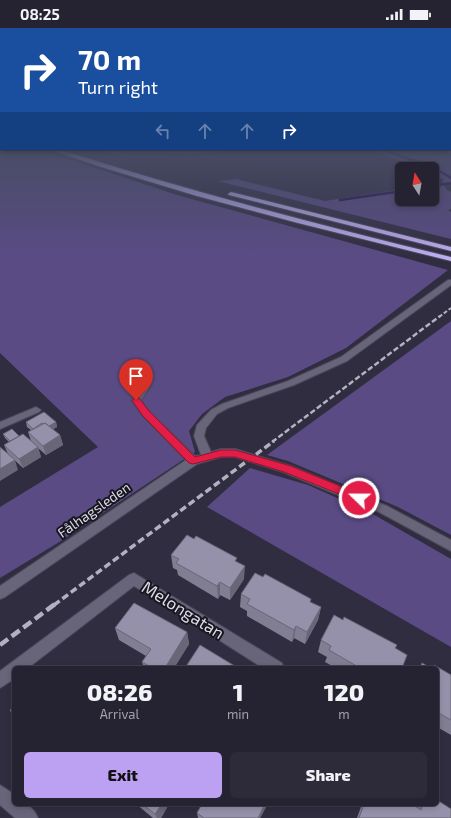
<!DOCTYPE html>
<meta charset="utf-8">
<style>
body{margin:0;font-family:"Exo 2",sans-serif;background:#2d2a39;color:#f1f3f6;height:100vh;display:flex;flex-direction:column;font-size:15px;white-space:nowrap}
*{box-sizing:border-box;margin:0}
p{font-size:13px;color:#a3a4ab}
.icon{flex:none;width:22px;height:22px;fill:none;stroke:currentColor;stroke-width:2;stroke-linecap:round;stroke-linejoin:round}
.map{position:relative;flex:1;overflow:hidden}
.drawer{position:absolute;left:12px;top:638px;width:427px;height:140px;display:flex;flex-direction:column;background:#252231;border-radius:6px;box-shadow:0 2px 6px #0003,0 0 0 1px #423f4d}
.drawer>*{flex:none}
.banner{position:absolute;left:0px;top:0px;width:451px;height:122px;box-shadow:0 2px 6px #0003,0 0 0 1px #423f4d;background:#1a4fa0;color:#fff;overflow:hidden}
.needle{width:26px;rotate:349deg}
.controls{position:absolute;left:395px;top:134px;display:grid;gap:8px}
.controls a{display:grid;place-items:center;width:44px;height:44px;border-radius:6px;background:#252231;box-shadow:0 2px 6px #0003,0 0 0 1px #423f4d;font-size:20px}
.pin{position:absolute;display:grid;place-items:center;width:34px;height:34px;color:#fff;margin:-41px -17px;border-radius:50% 50% 50% 0;rotate:-45deg;box-shadow:0 0 4px #0007}
.pin .icon{rotate:45deg}
.me{position:absolute;width:44px;margin:-22px;rotate:292deg;stroke-linejoin:round;filter:drop-shadow(0 0 3px #0008)}
.turn{display:flex;align-items:center;gap:14px;height:84px;padding:0 12px;font-size:18px}
.turn .icon{width:52px;height:52px;stroke-width:2.5}
.turn b{display:block;font-size:28px;line-height:34px}
.lanes{display:flex;align-items:center;height:38px;padding:0 12px;background:#0003;justify-content:center;gap:20px;direction:ltr}
.lanes .off{opacity:.35}
.eta{display:flex;justify-content:space-evenly;align-items:center;height:68px;text-align:center}
.eta b{font-size:24px;font-weight:800;line-height:28px}
.action{display:flex;gap:8px;margin-top:auto;padding:8px 12px}
.action a{flex:1;height:46px;border-radius:6px;background:#bca0f2;color:#111;font-size:16px;font-weight:800;line-height:46px;text-align:center}
.action a+a{background:#2d2a39;color:#f1f3f6}
.status{display:flex;justify-content:space-between;align-items:center;height:28px;padding:0 20px;background:#252231;direction:ltr}
.status svg{height:11px;fill:currentColor}
.map>svg:first-child{display:block}
.green{fill:#5a4b85}
.lines{fill:none;stroke-linecap:round;stroke-linejoin:round}
.stream{stroke:#260851;stroke-width:2.5}
.minor-casing{stroke:#4c4859;stroke-width:2}
.highway-casing{stroke:#4c4859;stroke-width:2}
.minor{fill:#68647a;fill-rule:evenodd}
.highway{fill:#beaff2;fill-rule:evenodd}
.rail-far3{stroke:#b3b0bf;stroke-width:2;stroke-dasharray:4 2;stroke-linecap:butt}
.rail-far2{stroke:#b3b0bf;stroke-width:2.5;stroke-dasharray:5.5 2.5;stroke-linecap:butt}
.rail-far1{stroke:#b3b0bf;stroke-width:3.5;stroke-dasharray:7 3.5;stroke-linecap:butt}
.rail{stroke:#b3b0bf;stroke-width:4.5;stroke-dasharray:10 4.5;stroke-linecap:butt}
.wall{fill:#817d92}
.shaded-wall{fill:#696677}
.building{fill:#9691aa;stroke:#696677}
.route{fill:#e11d48;stroke:#92132f}
.labels{text-anchor:middle;stroke-width:4;stroke-linejoin:round;paint-order:stroke}
.street-label{font-size:14px;fill:#dddae8;stroke:#181720}
.near-street-label{font-size:17px;fill:#dddae8;stroke:#181720}
</style>
<div class="status"><b>08:25</b><svg viewBox="0 0 49 12"><path d="M0 12V9h3v3zM5 12V6h3v6zM10 12V3h3v9zM15 12V0h3v12zM26 1h20v11H26zM47 4h2v5h-2z"/></svg></div>
<div class="map">
<svg width="451" height="790" viewBox="0 0 451 790">
<rect width="100%" height="100%" fill="#312d41"/>
<path class="green" d="M0 121H39L177 167 448 242 346 320 288 349 225 369 202 386 189 403 195 424 56 516 0 550V479L98 419 0 325Z
M91 121H252L194 126 130 125 125 128Z
M369 121H451V154L443 156 447 162 451 164V181L448 182 451 184V211L218 153 236 151 325 173 402 161V171H432V157L442 155 444 152 432 145V141C423 141 379 126 369 121Z
M451 293V507L398 479 288 433 267 427Z
M250 440 308 457 371 485 451 531V619L207 479Z"/>
<g class="lines">
<path class="stream" d="M380 121 433 139 451 150
M189 122 204 121
M432 158 451 155
M340 172 402 163"/>
<g class="minor-casing">
<path id="minor" d="M448 252H451V257L347 333 294 357 228 380 217 386 206 400 204 408 211 424 221 421H235L291 438 387 478 451 512V523L379 484 283 444 235 429H221L197 436 5 569 0 571V558L186 432 142 387 131 372 142 357 145 356 150 359 141 372 148 383 195 428 201 427 194 408 197 397 211 382 222 376 288 353 341 329Z
M36 379 41 382 39 384 0 401V394Z
M134 545 282 635 284 640H263L134 558 28 640H14V651L0 660V643L129 547Z
M0 757 14 766V776C26 776 33 778 38 790H15L0 777Z"/>
</g>
<g class="highway-casing">
<path id="highway" d="M48 121H57C187 162 318 197 451 229V233L298 195 197 168 98 138Z
M231 164 451 219V223L229 167 228 166Z"/>
</g>
<use href="#minor" class="minor"/>
<use href="#highway" class="highway"/>
<path class="rail-far3" d="M439 289 451 280"/>
<path class="rail-far2" d="M272 414 440 288"/>
<path class="rail-far1" d="M54 577 274 413"/>
<path class="rail" d="M0 617 55 576"/>
</g>
<path class="wall" d="M26 394H56L57 399 53 401 60 407 63 417 46 427 38 420 41 429 23 440 8 426 4 417 9 414 5 410 3 406 19 408 31 413 28 404 31 402 27 399Z
M171 527 237 534 244 551 230 572 220 567 218 571 178 547 177 542 173 540Z
M241 566 311 574 321 579 318 592 305 616 294 610 292 614 247 588V583L240 579Z
M115 600 187 604 189 616 174 640H144L142 634 146 628 119 612Z
M321 612 395 620 402 640H336L325 634 327 629 318 624Z
M434 637 451 647V707L437 699V640H432Z
M136 776H169L161 790H153Z
M202 776H266V779L260 790H198L197 785Z
M362 776H412L416 779 417 776H437L451 790H357Z"/>
<path class="shaded-wall" d="M56 394 57 399 48 404 47 399Z
M60 407 63 417 46 427 43 418Z
M38 419 41 429 23 440 19 431Z
M15 432 18 442 0 453V441Z
M245 538 244 551 230 572V560Z
M220 554V567L218 571 217 558Z
M321 579 318 592 305 616 307 604Z
M296 598 294 610 292 614 294 602Z
M187 604 189 616 174 640H165Z
M162 776H169L161 790H157L155 786Z
M265 776H266V779L260 790H258Z"/>
<path class="building" d="M44 384 56 394 49 398 45 395 43 396 42 395 33 401 26 394Z
M45 395 60 407 43 418 28 404Z
M12 401 19 408 10 413 3 406Z
M23 406 38 419 19 431 4 417Z
M0 419 15 432 0 441Z
M187 507 194 511 196 508 237 530 235 533 245 538 230 560 220 554 217 558 176 535 179 531 171 527Z
M255 545 263 549 265 546 311 571 310 574 321 579 307 604 296 598 294 602 247 576 250 571 241 566Z
M134 575 187 604 165 640H153L142 634 151 621 115 600Z
M334 587 343 592 344 589 397 617 395 620 407 627 402 640H360L329 622 331 618 321 612Z
M200 617 238 640H185Z
M422 635 431 640H420Z
M434 637 451 647V692L437 684V640H433Z
M14 679V689L10 682Z
M437 772 451 781V790H359L364 776H412L421 782 423 776H437Z
M142 776H162L155 786Z
M202 776H265L258 790H204L197 785Z"/>
<linearGradient id="sky" x2="0" y2="1"><stop stop-color="#1b1924"/><stop offset="0.52" stop-color="#484c65"/><stop offset="1" stop-color="#484c65" stop-opacity="0"/></linearGradient>
<rect width="451" height="231" fill="url(#sky)"/>
<path class="route" d="M136 369 139 370 149 383 195 429 221 422H235L291 438 362 467 364 470 362 473 359 474 284 444 235 429H221L193 436 189 435 142 387 132 372Z"/>
<g class="labels">
<g class="street-label">
<text transform="translate(94 482) rotate(-35)" y="5">Fålhagsleden</text>
</g>
<g class="near-street-label">
<text transform="translate(183 582) rotate(32)" y="6">Melongatan</text>
</g>
</g>
</svg>
<div class="controls">
<a><svg class="needle" viewBox="-14 -14 28 28"><path d="M0-13l5 13h-10z" fill="#e53935"/><path d="M0 13l5-13h-10z" fill="#a3a4ab"/></svg></a>
</div>
<div class="pin" style="left:136px;top:372px;background:#d93025"><svg class="icon" aria-label="arrive" viewBox="0 0 24 24"><path d="M6 21V4h12l-3 4 3 4H6"/></svg></div>
<svg class="me" style="left:359px;top:470px" viewBox="-20 -20 40 40"><circle r="17" fill="#e11d48" stroke="#fff" stroke-width="3"/><path d="M0-11L8 9 0 5-8 9z" fill="#fff"/></svg>
<div class="banner">
<div class="turn"><svg class="icon" aria-label="right" viewBox="0 0 24 24"><path d="M7 20v-9h11M14 6l5 5-5 5"/></svg><div><b>70 m</b>Turn right</div></div>
<div class="lanes"><svg class="icon off" aria-label="left" viewBox="0 0 24 24"><path d="M17 20v-9H6M10 6l-5 5 5 5"/></svg><svg class="icon off" aria-label="ahead" viewBox="0 0 24 24"><path d="M12 20V5M6 11l6-6 6 6"/></svg><svg class="icon off" aria-label="ahead" viewBox="0 0 24 24"><path d="M12 20V5M6 11l6-6 6 6"/></svg><svg class="icon" aria-label="right" viewBox="0 0 24 24"><path d="M7 20v-9h11M14 6l5 5-5 5"/></svg></div>
</div>
<section class="drawer">
<div class="eta">
<div><b>08:26</b><p>Arrival</p></div>
<div><b>1</b><p>min</p></div>
<div><b>120</b><p>m</p></div>
</div>
<div class="action"><a>Exit</a><a>Share</a></div>
</section>
</div>
